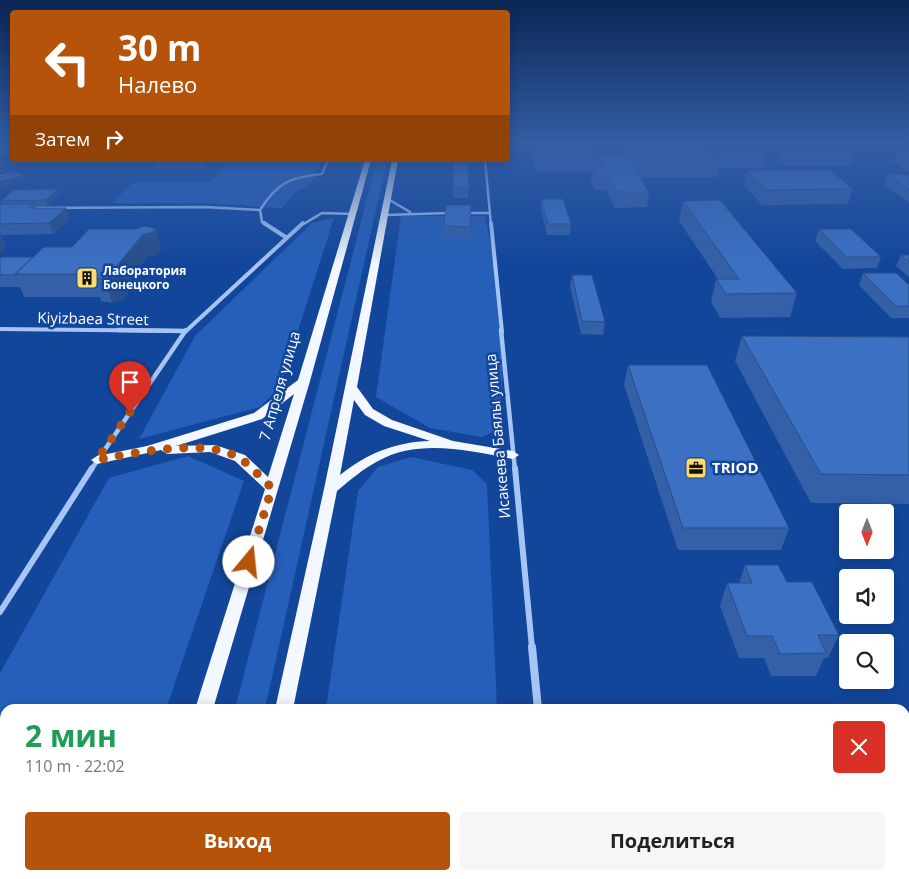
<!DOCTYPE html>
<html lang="ru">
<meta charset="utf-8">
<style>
body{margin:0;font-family:"Open Sans",sans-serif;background:#f6f6f6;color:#222;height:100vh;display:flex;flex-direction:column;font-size:19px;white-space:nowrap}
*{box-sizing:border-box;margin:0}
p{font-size:16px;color:#767676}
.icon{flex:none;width:28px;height:28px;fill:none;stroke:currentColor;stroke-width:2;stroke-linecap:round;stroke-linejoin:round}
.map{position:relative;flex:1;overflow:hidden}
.panel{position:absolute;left:0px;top:704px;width:910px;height:176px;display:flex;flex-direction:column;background:#fff;border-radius:15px 15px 0 0;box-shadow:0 2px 12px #0003}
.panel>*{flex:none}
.banner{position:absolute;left:10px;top:10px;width:500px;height:152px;border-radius:5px;box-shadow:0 2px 12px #0003;background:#b45309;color:#fff;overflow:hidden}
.needle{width:32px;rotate:180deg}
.buttons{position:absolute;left:839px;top:504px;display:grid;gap:10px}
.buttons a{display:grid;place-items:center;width:55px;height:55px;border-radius:5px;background:#fff;box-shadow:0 2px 12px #0003;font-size:25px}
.pin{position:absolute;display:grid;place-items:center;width:42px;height:42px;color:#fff;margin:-51px -21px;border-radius:50% 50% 50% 0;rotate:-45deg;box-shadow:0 0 5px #0007}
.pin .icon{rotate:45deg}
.me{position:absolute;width:55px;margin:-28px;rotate:17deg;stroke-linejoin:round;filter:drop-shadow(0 0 4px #0008)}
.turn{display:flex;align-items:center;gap:18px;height:105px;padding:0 25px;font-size:22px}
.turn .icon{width:65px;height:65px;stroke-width:2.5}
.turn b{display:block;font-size:35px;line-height:42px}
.then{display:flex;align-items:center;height:48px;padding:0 25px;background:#0003;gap:10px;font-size:19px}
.round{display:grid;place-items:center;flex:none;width:52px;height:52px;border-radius:5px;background:#f6f6f6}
.head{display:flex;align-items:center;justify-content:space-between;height:85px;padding:0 25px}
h1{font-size:30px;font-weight:700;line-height:38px;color:#1e9e55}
.button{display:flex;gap:10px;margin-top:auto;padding:10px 25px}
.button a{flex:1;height:58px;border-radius:5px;background:#b45309;color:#fff;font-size:20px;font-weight:700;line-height:58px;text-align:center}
.button a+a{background:#f6f6f6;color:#222}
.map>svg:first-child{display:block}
.green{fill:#255fb9}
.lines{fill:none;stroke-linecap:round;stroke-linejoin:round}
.street-far4{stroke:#a6c5f4;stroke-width:2.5}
.street-far3{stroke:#a6c5f4;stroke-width:4}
.street-far2{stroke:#a6c5f4;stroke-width:4.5}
.street-far1{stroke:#a6c5f4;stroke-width:6}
.street{stroke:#a6c5f4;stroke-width:8}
.primary{fill:#f3f7ff;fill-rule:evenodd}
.wall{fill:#3360a7}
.shaded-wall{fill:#294e88}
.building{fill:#3b70c2;stroke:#294e88}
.route{stroke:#b45309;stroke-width:9;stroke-dasharray:0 16.2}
.labels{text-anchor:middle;stroke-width:5;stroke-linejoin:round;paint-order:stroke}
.far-poi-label{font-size:12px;font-weight:bold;fill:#fff;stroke:#12469b;text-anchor:start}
.street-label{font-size:15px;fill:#fff;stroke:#12469b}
.poi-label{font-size:15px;font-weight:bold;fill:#fff;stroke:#12469b;text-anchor:start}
</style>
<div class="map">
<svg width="909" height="879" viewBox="0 0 909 879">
<rect width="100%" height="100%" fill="#12469b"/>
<path class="green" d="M229 160H321L310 184 294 193 282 208 205 203H112L132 183 211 182Z
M377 160H387L265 709H235Z
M401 216H485L496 272 503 346 501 428 482 437 430 428 376 397Z
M334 218 280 387 260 407 139 439 195 336 312 223Z
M188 456 244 481 166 709H5V875H109L108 879H0V673L109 478Z
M411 457 472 470 487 484 497 709H326L358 491 378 467Z
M302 875H505V879H302Z"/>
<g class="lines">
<path class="street-far4" d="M485 160 491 225
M0 177 15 173
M388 199 410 212
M30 208 204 207 260 210 262 222 266 225
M260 210C277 183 290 177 322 174L328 160
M466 213H490
M385 215 450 213
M302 225 322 213 353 214"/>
<path class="street-far3" d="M264 223 287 238
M491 223 502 332
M0 329 185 331
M185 332 303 223"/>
<path class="street-far2" d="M118 330 185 331
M501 330 515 470
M91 470 186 330"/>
<path class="street-far1" d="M515 468 532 648
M0 612 92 468"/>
<path class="street" d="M532 647 538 709
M555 875V879"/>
<path class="primary" d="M365 160H371L310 381 213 709H195L265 489 235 461 210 452 167 454 161 450 97 464 91 460 97 456 147 446 254 413 298 380ZM294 394 268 477 245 455 215 445 176 446 262 419Z
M392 160H398L357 387 373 409 392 420 453 441 513 451 519 455 513 459C469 451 420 438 378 461 363 469 350 480 337 491L293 709H275L324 489ZM354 400 365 415 384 426 430 441C395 442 368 453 340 475Z
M142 875H164L163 879H141Z
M237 875H259L258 879H236Z"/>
</g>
<path class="wall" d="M5 142H12V143H5Z
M532 143 596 156 597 154 622 153 623 147 715 157 716 151 766 159 764 168H720L719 167 717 177H640L649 192 647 207 615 208 606 190H595L591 182 592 171 537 172 531 157Z
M0 147H12V156L0 155Z
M782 150 854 157 851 166H786L779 159Z
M896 152H909V173L893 162Z
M16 160H124L119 164 17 163Z
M154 160H212L206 168H156Z
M453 160 469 188 468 198H453Z
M747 171 853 189 848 204 762 205 744 185Z
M888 174 909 175V203L884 184Z
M57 189 59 195 47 206H35L36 208 69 219 53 234 1 235 6 248 0 254V204H2L1 201Z
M541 199 571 224 570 235H547L541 209Z
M683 201 797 293 790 317 720 318 711 302 716 279H718L679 221Z
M471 205 470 238 444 237V226Z
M156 229 161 250 156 255 148 256 126 286 128 294 123 300 112 303 101 301 100 297H24L20 287H0V257H33L72 247Z
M819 229 881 257 877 268 843 269 815 241Z
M901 255H909V277L896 266Z
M863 273 909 285V318H891L859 285Z
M572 275 605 322 603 335 581 334 570 286Z
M742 336 909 337V504L811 503 735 361Z
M628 365 789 528 781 550H678L624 385Z
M745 565 787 582 839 635 828 658H824L816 676H771L764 658H739L720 606 727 583H739Z"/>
<path class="shaded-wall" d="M118 160H124L119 164Z
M205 160H212L206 168Z
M0 166H2L4 171H0Z
M25 175 26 180 0 188V182Z
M57 189 59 195 47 206 46 200Z
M66 208 69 219 53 234 49 223Z
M156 229 161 250 156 255 148 256 126 286 128 294 123 300 112 303 105 280 143 234Z
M0 231 6 248 0 254Z"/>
<path class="building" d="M532 143H589L597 157 538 158Z
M0 147H12V151H0Z
M623 147H706L720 163H631L649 192H617L608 176H597L593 167H604L597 154 625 153 627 155Z
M782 150H846L854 157 788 156Z
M716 151H759L766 159H722Z
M896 152H909V161Z
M453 160H467L469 188H453Z
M829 170 853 189 766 190 747 171Z
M16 172 25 175 0 182V177Z
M888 174 909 175V190Z
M57 189 46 200 1 201 14 190Z
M541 199H563L571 224H548Z
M720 200 797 293 726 294 716 279H739L683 201Z
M0 204H35L30 208H66L49 223 0 224Z
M446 205H471L470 227 444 226Z
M145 226 156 229 151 233 143 234 116 267 120 268 122 271 116 276 105 280 94 277 93 274H15L44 247H72L89 229H135Z
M819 229H851L881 257H846Z
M901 255H909V262Z
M0 257H33L15 274V275H0Z
M863 273H896L909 285V306H896Z
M572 275H592L605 322 582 321Z
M742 336 909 337V475L821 474Z
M628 365H707L789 528H683Z
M745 565H778L787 582H812L839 635H818L826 653 780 654 772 636H747L727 583H752Z"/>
<linearGradient id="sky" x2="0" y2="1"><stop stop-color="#0a2655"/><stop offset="0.54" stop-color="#335da4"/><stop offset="1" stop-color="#335da4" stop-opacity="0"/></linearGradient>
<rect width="909" height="265" fill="url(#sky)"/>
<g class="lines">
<path class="route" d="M130 412 97 460C134 453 208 437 241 459 252 467 262 479 272 488L249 562"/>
</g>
<defs>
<g id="building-square" transform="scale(1.125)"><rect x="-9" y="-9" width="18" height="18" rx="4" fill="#ffdc69" stroke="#12469b"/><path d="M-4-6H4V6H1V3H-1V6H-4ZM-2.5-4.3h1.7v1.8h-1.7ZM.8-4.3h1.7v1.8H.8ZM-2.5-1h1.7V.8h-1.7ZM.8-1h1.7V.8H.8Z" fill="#111"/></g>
<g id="office-square" transform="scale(1.125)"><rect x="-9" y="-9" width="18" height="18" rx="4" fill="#ffdc69" stroke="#12469b"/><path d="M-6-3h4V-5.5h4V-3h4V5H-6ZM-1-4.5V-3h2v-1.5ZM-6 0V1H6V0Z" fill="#111"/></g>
</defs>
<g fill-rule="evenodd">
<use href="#building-square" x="87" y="278"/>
<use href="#office-square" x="696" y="468"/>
</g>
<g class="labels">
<g class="far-poi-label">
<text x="103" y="275">Лаборатория<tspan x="103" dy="14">Бонецкого</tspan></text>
</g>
<g class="street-label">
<text transform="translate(93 319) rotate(1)" y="5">Kiyizbaea Street</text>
<text transform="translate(280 386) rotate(-74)" y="5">7 Апреля улица</text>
<text transform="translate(498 436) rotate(-95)" y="5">Исакеева Баялы улица</text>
</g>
<g class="poi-label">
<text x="712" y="473">TRIOD</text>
</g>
</g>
</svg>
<div class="buttons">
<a><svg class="needle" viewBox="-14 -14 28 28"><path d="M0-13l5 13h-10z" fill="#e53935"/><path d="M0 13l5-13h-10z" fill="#767676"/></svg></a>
<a><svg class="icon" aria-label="sound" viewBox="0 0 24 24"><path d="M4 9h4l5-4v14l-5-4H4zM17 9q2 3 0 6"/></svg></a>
<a><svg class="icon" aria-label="search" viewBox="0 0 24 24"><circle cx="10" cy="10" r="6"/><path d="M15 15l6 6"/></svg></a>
</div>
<div class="pin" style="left:130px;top:412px;background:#d93025"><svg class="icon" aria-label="arrive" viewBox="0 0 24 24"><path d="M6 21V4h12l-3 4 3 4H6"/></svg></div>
<svg class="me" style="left:249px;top:562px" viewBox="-20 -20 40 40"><circle r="19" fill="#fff"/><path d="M0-13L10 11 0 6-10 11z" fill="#b45309"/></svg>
<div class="banner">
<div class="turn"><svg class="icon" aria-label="left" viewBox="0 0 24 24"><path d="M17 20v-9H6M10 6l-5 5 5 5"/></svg><div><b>30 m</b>Налево</div></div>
<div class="then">Затем<svg class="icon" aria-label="right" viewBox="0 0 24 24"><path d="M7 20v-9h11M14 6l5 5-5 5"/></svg></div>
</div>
<section class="panel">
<div class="head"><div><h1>2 мин</h1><p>110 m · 22:02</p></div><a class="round" style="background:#d93025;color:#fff"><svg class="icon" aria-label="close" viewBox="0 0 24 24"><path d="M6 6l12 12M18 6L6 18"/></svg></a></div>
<div class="button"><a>Выход</a><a>Поделиться</a></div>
</section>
</div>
